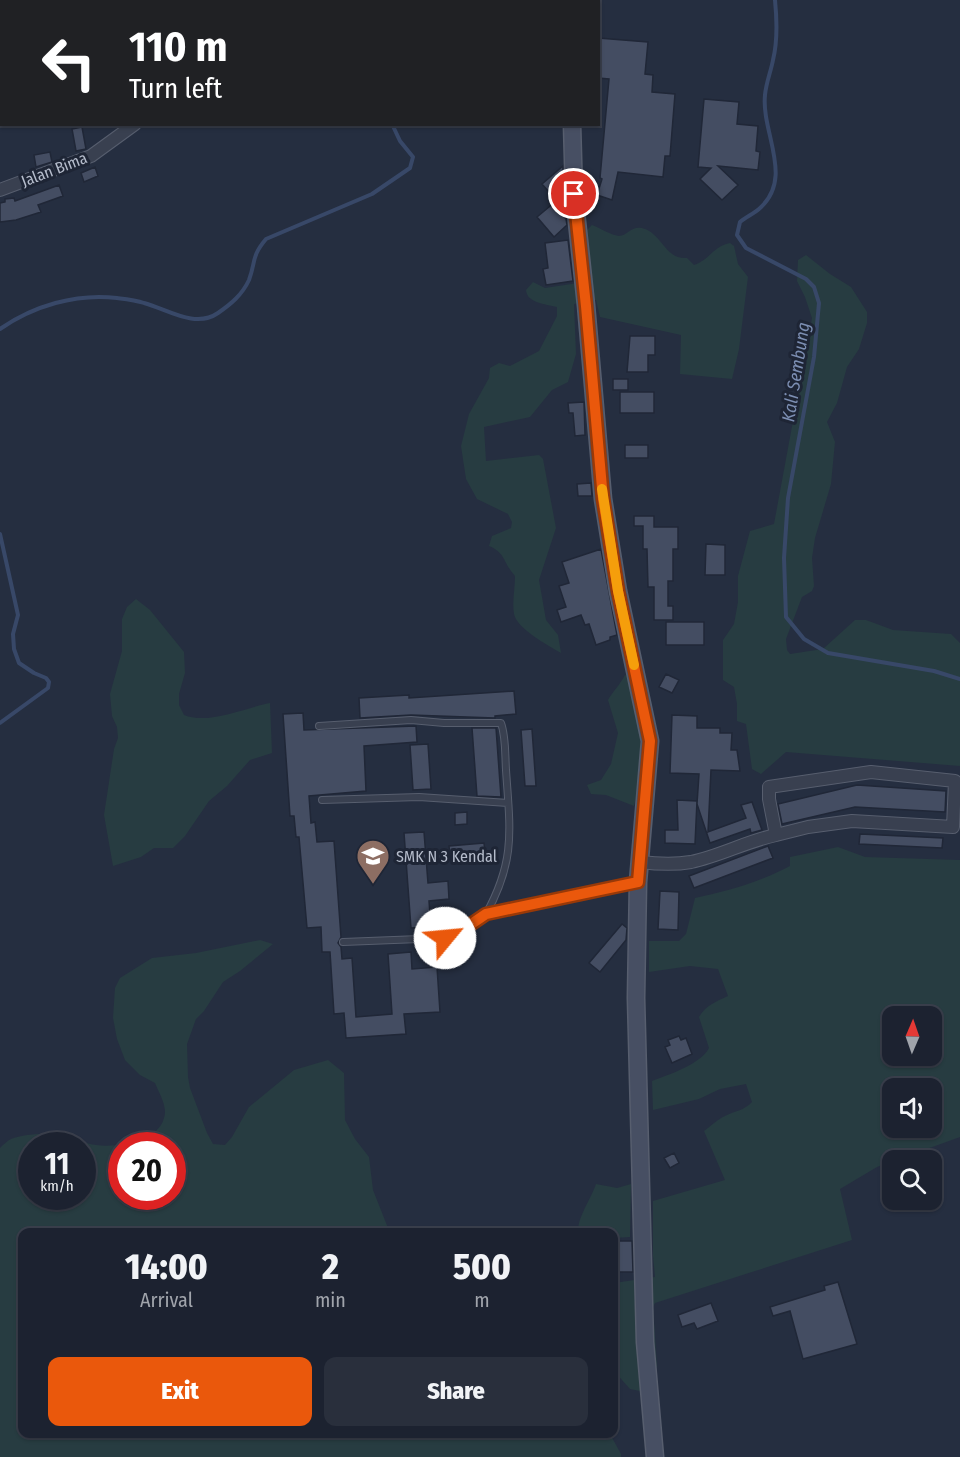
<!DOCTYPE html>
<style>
body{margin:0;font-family:"Fira Sans Condensed",sans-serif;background:#292f3c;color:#f1f3f6;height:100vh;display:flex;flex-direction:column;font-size:22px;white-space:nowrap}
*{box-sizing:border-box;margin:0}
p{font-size:20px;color:#a0a4ab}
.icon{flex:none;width:33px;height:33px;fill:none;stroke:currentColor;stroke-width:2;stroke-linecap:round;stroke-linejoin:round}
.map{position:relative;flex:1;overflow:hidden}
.sheet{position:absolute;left:18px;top:1228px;width:600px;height:210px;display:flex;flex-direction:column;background:#1c2230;border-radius:12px;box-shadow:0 2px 4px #0004,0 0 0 2px #3a3f4c}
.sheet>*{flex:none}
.hud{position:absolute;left:0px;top:0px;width:600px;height:126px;box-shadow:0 2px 4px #0004,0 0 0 2px #3a3f4c;background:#202124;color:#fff;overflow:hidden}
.needle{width:39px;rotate:2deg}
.controls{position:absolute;left:882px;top:1006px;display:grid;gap:12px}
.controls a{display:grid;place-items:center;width:60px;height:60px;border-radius:12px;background:#1c2230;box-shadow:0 2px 4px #0004,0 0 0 2px #3a3f4c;font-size:30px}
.speed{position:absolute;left:18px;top:1132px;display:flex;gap:12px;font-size:30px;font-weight:700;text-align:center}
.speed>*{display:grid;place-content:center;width:78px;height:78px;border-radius:50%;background:#1c2230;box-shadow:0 2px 4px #0004,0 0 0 2px #3a3f4c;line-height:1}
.speed small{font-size:15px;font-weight:400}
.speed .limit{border:9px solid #d22;background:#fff;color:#111}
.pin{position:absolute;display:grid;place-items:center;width:51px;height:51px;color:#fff;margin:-26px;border:3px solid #fff;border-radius:50%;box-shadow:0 2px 6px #0007}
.me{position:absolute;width:66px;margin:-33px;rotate:62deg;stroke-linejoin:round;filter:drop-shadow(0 0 4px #0008)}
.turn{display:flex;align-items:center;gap:21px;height:126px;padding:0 30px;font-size:27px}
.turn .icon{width:78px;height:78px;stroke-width:2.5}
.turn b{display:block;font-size:42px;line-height:51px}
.eta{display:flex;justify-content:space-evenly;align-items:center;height:102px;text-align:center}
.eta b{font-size:36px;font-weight:800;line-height:42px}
.action{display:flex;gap:12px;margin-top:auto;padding:12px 30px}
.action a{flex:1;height:69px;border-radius:12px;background:#ea580c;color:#fff;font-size:24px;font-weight:800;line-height:69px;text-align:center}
.action a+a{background:#292f3c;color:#f1f3f6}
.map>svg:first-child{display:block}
.green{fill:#273c41;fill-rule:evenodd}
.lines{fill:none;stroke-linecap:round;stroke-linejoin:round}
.stream{stroke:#384868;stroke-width:4}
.building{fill:#444d62;stroke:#202737;stroke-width:1.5}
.lane-casing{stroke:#575e6e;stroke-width:8}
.street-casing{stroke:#575e6e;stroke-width:14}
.secondary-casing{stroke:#575e6e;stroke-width:19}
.lane{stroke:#394050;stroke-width:6}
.street{stroke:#394050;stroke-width:12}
.secondary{stroke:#474f63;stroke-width:16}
.route-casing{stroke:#983908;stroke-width:15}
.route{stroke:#ea580c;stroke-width:10}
.slow{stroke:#f59e0b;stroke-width:10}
.labels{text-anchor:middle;stroke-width:6;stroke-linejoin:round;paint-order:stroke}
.street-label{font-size:16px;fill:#b5bccb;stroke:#1e2535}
.poi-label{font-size:16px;fill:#b5bccb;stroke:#1e2535;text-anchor:start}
.water-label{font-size:18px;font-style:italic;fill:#7c8eb2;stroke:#1e2535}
</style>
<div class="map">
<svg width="960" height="1457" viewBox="0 0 960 1457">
<rect width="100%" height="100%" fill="#252e40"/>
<path class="green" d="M592 225C600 228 610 235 619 236 628 236 632 224 645 229 662 235 666 260 687 258L694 265C711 259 712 247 730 243L734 246 738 264 748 277 739 349 732 379 680 374 681 335 600 317 596 300 574 304 576 354 568 382 552 390 530 417 484 427 486 461 539 455 543 459 556 528 539 580 546 620 558 635 561 653C549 646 517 629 514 614 512 603 515 588 515 576 503 563 506 553 489 546L492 536 511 528 512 522 508 514 477 499 466 479 461 446 469 414 489 378 490 368 499 363 510 366 539 351 557 316V307C545 304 527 303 526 290L533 282 545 288 591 281 586 235 587 230Z
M806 255 830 274 851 287 867 312V323L859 349 847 367 837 403 827 422 835 442 831 484 815 538 812 558 814 586 812 591 802 597 786 639 787 650 790 654 823 649 855 620H866L893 630 951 634 960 643V766L786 752 761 774 752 769 746 724 737 721V704L734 687 723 680V640L734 624 738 602V576L750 531 774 524 812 318 805 297 797 281 798 260Z
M136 599 150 610 184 652 185 673 179 694V705L184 715C208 725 244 708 270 703L272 753 250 760 227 786 209 801 185 836 173 848H154L141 857 113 866 104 815 114 749 118 738 117 727 112 716 110 694 122 651V619L127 607Z
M625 675 634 678 640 731 641 778 634 806 606 795 591 794 587 785 601 780 611 764 618 733 608 700C613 691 620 685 625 675Z
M838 847 865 857 960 860V1137L877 1167 840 1189 852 1240 655 1303 653 1307 657 1367 641 1368 640 1391 630 1389 614 1371V1283L655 1277 653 1256V1201L725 1180 704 1131C711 1126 718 1119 725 1116 735 1111 745 1110 752 1102L746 1084 720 1089 699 1099 653 1110 652 1081C668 1075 701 1064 709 1048L699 1017C705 1006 717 1001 728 996L718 969 690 966 649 972V941H679L686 934 695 898C728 891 760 882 790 866V857ZM892 1017H932V1056H892ZM892 1089H932V1128H892Z
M260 940 273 944 240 971 223 982 204 1011 196 1019 187 1044 188 1077 190 1088 207 1133 213 1144 225 1145 232 1137 249 1107 294 1070 328 1060 344 1073 345 1120 355 1139 369 1157 373 1190 390 1233H22V1434H610L621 1454V1457H0V1148C3 1145 7 1141 11 1139 22 1134 44 1133 57 1134 71 1135 83 1144 96 1145 117 1148 158 1142 164 1118 168 1107 159 1093 155 1083L140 1075 125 1060 117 1039 113 1018 115 988 120 978 152 958 196 953ZM32 1146H82V1197H32ZM122 1146H172V1197H122Z
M596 1184 617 1188 631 1184 630 1237 614 1238V1233H578C577 1218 591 1199 596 1184Z"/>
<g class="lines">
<path class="stream" d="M775 0C777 20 778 40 773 60 771 71 766 83 765 95 761 133 795 178 759 209 753 214 746 217 740 222L737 235 746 248 806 279 814 287 819 303 814 357 788 498 784 558 786 617 804 639 828 653 934 671 960 679
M441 2 443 0
M0 329C33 306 76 293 117 298 126 299 136 300 144 303 167 309 195 329 218 313 231 304 242 295 249 280 256 261 251 257 266 239L372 194 410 168 413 157 400 141 392 124
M0 534 18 615 13 634 14 649 19 663 34 673 46 678 49 682 48 688 0 723"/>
</g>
<path class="building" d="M598 38 648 42 645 74 653 75 652 92 675 94 670 156H665L663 177 618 172 612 200 597 195 602 179 600 178 609 79 598 78Z
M704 99 739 102 737 124 758 126 756 151 760 152 758 170 718 166 738 185 722 200 700 179 711 168 698 167Z
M82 127 86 149 76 151 72 129Z
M50 152 52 162 36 167 34 155Z
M563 166V180L549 192 542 184Z
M95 167 98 176 84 182 81 173Z
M59 185 63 196 38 205 41 212 16 220 0 222V203L5 202V199L14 198 15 201Z
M555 202 562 210 560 212 566 219 567 225 554 237 537 217Z
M568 240 573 281 546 285 543 269 548 268 545 243Z
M630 336H655V355H648V372H627Z
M613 379H628V390H613Z
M620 392H654V413H620Z
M584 402 585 435 575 436 573 413H569L568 403Z
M625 445H648V458H625Z
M591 483 592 496H578L577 484Z
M634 516H654V527H678V549H673V581H668V606H673V620H654V587H648L647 549H643V526H634Z
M706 544 725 545V575H705Z
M601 549 617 635 610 637V640L596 645 589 624 585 625 581 615 561 622 557 610 566 607 559 586 569 583 562 562Z
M666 622H704V645H666Z
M666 674 679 680 672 693 659 687Z
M514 691 516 714 495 716V718L411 715 360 718 359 698 409 695V698Z
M303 713 304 730 416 726 417 742 364 746 366 791 309 796 311 823 315 822 317 842 334 841 341 937 338 943 341 947 342 959 352 958 356 1017 392 1014 388 954 411 952 412 969 437 967 440 1012 404 1014 406 1034 346 1038 344 1013 334 1014 330 952H322L321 927 307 928 299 837H296L294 816H290L283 714Z
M672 715 697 716V728H720V733H732L731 750H737L740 771 711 770 708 832 746 818 741 805 752 802 762 830 751 833 750 829 710 843 697 804 699 774 670 773Z
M472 728H496L501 797 477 796Z
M532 729 536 786H525L521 730Z
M428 744 431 789 413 790 410 745Z
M857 785 946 791 945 812 855 807 782 824 778 804Z
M677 800 697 801 695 844 665 843V830H678Z
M467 812V824L455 825V813Z
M424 832 428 883 448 881 449 899 429 901 431 927 411 928 404 833Z
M860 834 943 838 942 848 859 844Z
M484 843 485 853 450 856 449 846Z
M768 846 773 858 694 888 689 876Z
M660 891 679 892 678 930 658 929Z
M622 924 627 928 626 940 600 972 589 963Z
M679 1036 681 1040 686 1038 692 1054 672 1063 665 1047 670 1045 668 1040Z
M674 1153 679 1163 670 1168 664 1158Z
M616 1241H632L633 1272H616Z
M838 1282 857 1344 803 1359 790 1311 773 1316 770 1307 825 1290 824 1286Z
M711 1303 718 1321 697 1329 694 1323 682 1327 678 1315Z"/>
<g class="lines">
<g class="lane-casing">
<path id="lane" d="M319 726 411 720 444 723H501C506 737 505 755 506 770 510 829 516 860 486 914
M322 800 419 797 508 803
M343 942 445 938 464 929 486 914 637 882"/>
</g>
<g class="street-casing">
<path id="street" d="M235 0V2
M100 2 106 0
M0 38H2
M0 190 91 156 135 124
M640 862C657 864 674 865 691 862 720 856 747 841 776 835L769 799V787L871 772 955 781 953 827 852 821 808 827 776 835"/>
</g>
<g class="secondary-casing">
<path id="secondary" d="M568 0V2
M572 124 574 194 586 305 603 499 618 591 650 741 638 882 636 998 645 1342 655 1457"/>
</g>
<use href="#lane" class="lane"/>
<use href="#street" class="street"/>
<use href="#secondary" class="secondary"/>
</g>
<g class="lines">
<g class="route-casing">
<path id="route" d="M445 938 464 929 486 914 638 882 650 741 618 591 603 499 586 306 574 194"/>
</g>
<use href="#route" class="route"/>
<path class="slow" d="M602 489 618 591 634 665"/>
</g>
<defs>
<g id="school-pin" transform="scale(1.725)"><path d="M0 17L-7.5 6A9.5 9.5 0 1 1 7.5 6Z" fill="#8d6e63" stroke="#1e2535"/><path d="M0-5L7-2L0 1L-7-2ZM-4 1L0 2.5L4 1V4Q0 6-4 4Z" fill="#fff"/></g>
</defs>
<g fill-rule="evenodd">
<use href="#school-pin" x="373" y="856"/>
</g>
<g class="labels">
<g class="street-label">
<text transform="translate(54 169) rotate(-21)" y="6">Jalan Bima</text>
</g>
<g class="poi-label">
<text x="396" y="862">SMK N 3 Kendal</text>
</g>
<g class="water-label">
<text transform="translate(796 372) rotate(-81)" y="6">Kali Sembung</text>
</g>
</g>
</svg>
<div class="controls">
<a><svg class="needle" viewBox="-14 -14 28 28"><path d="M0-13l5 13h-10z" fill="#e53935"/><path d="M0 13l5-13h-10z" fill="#a0a4ab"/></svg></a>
<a><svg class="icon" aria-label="sound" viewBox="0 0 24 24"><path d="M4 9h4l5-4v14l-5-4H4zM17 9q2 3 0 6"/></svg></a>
<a><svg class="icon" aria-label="search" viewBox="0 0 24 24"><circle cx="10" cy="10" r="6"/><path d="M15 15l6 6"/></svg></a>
</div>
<div class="speed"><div>11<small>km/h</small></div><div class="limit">20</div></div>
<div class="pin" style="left:574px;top:194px;background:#d93025"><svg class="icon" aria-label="arrive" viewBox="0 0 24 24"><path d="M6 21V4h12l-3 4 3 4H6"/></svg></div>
<svg class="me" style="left:445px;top:938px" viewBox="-20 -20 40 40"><circle r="19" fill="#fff"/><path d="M0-13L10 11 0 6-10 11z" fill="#ea580c"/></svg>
<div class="hud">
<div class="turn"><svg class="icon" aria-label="left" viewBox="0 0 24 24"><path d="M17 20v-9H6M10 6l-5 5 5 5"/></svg><div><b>110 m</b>Turn left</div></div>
</div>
<section class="sheet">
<div class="eta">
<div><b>14:00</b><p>Arrival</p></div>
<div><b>2</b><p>min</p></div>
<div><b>500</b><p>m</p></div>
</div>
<div class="action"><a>Exit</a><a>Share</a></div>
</section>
</div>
